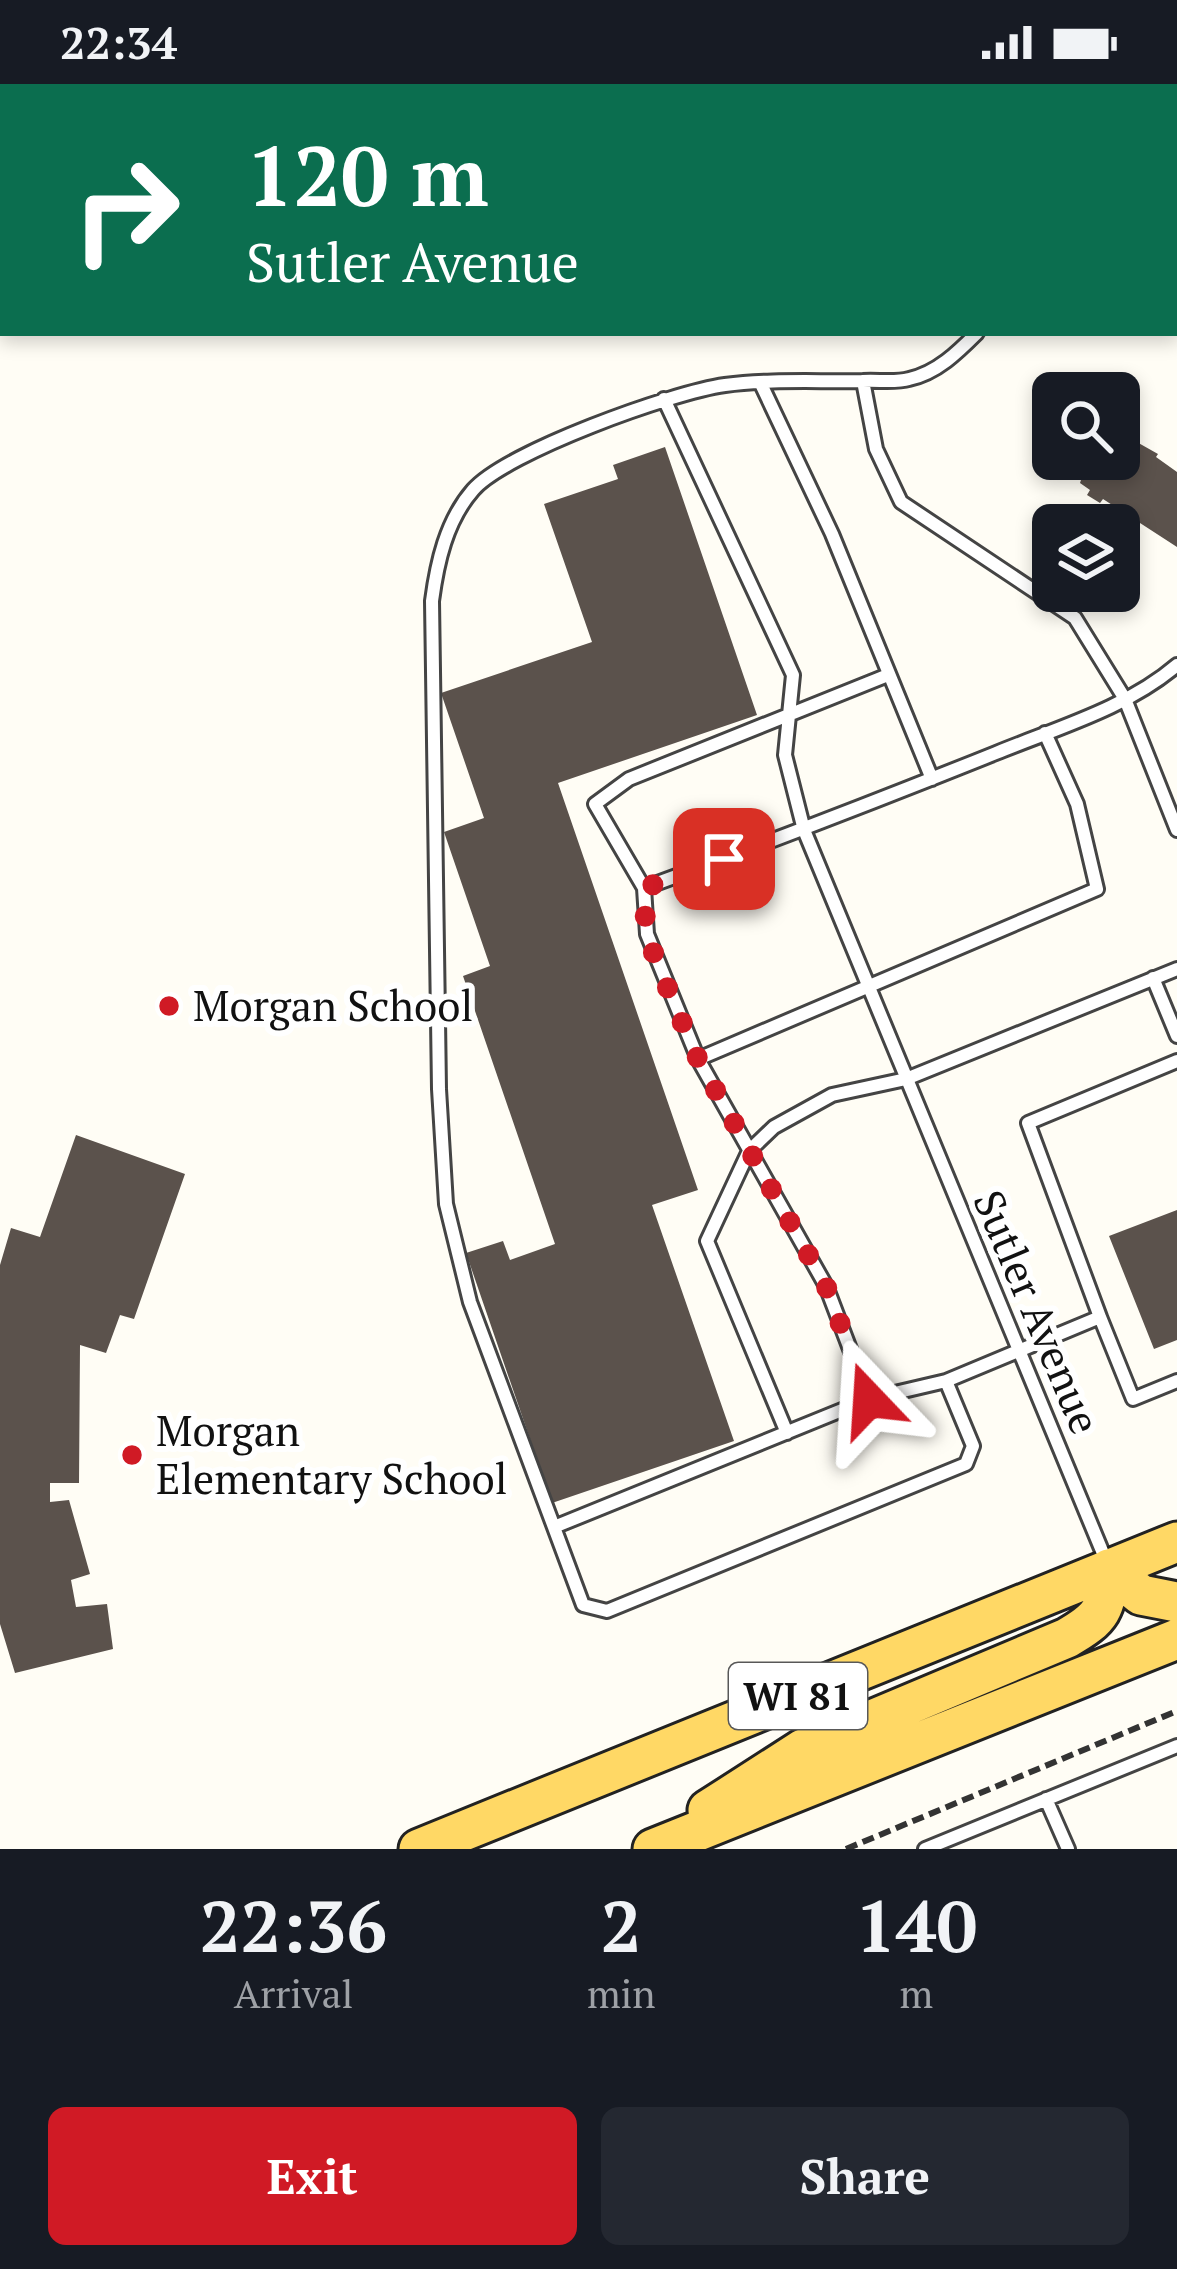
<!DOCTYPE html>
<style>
body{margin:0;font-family:"PT Serif",serif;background:#242831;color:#f1f3f6;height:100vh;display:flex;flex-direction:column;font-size:45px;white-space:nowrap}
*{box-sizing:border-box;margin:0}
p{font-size:39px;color:#9ea1a6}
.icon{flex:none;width:66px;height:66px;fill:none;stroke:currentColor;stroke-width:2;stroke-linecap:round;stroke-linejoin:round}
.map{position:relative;height:1765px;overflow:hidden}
.side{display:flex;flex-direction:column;background:#171b24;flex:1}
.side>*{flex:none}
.banner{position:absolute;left:0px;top:0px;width:1179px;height:252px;box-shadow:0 6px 18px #0003;background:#0b6e4f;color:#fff;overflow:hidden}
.tools{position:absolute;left:1032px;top:288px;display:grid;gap:24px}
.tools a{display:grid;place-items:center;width:108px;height:108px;border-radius:18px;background:#171b24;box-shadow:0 6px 18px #0003;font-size:60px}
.pin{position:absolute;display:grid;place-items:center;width:102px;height:102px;color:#fff;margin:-51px;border-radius:24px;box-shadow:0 6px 18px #0006}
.me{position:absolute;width:132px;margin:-66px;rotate:340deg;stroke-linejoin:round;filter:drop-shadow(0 0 9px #0008)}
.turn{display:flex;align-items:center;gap:42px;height:252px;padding:0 48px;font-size:54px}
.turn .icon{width:156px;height:156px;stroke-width:2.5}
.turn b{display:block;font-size:84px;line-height:102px}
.eta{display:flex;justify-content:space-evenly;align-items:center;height:204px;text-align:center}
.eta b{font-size:72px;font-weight:800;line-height:84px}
.cta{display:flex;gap:24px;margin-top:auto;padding:24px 48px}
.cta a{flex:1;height:138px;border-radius:18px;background:#d01a25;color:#fff;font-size:48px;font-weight:800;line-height:138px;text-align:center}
.cta a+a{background:#242831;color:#f1f3f6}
.status{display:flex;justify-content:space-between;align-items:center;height:84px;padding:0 60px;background:#171b24;direction:ltr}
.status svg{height:33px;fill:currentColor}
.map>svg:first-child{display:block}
.building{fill:#5b524c}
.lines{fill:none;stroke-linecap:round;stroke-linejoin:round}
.service-casing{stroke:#444;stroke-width:18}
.minor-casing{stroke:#444;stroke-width:30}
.tertiary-casing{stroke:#444;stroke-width:36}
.primary-casing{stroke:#222;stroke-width:45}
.path{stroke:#333;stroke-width:6;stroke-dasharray:12 6;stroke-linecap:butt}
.service{stroke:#fff;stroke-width:12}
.minor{stroke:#fff;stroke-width:24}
.tertiary{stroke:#fff;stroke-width:30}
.primary{stroke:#ffd865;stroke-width:39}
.route{stroke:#d01a25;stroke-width:21;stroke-dasharray:0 37.8}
.poi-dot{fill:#d01a25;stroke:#fff;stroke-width:4.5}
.labels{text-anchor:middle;stroke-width:12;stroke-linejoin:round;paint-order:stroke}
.shield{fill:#fff;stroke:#585858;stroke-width:3}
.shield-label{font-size:39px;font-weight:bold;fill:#111}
.poi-label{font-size:42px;fill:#111;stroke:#fff;text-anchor:start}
.street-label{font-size:42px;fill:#111;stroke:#fff}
</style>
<div class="status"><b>22:34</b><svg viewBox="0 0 49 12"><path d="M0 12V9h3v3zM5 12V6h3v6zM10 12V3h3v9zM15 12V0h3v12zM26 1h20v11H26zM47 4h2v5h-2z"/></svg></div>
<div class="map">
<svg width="1177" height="1765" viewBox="0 0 1177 1765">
<rect width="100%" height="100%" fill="#fffdf5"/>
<path class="building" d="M1119 348 1158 370 1156 373 1177 388V463L1103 415 1100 419 1087 411 1090 406 1080 399 1081 396 1059 381 1063 375H1119Z
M665 363 757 631 558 699 698 1106 652 1121 734 1357 552 1419 466 1169 503 1157 510 1176 555 1160 463 892 490 882 444 748 484 734 441 609 592 558 544 420 618 395 613 381Z
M76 1051 185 1090 134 1235 120 1231 106 1269 80 1261 79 1399H50V1418L69 1416 90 1490 71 1496 76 1523 107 1520 113 1565 15 1589 0 1540V1181L11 1144 40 1153Z
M1177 1126V1256L1154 1265 1109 1152Z"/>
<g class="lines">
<g class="service-casing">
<path id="service" d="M977 249C958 268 937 289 909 295 896 299 878 296 863 297 818 298 770 295 725 301 673 308 506 368 473 406 446 437 437 479 432 517L439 1005 446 1120 470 1218 583 1521 607 1527 966 1380 973 1362 946 1297 1100 1233 1133 1315 1177 1297
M863 297 876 365 901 418 1075 534 1125 615 1177 746
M761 300 832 450 932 695
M664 315 793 591 785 671 804 746 1107 1479
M644 804C762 761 879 716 996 669 1057 644 1127 624 1177 581
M1153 894 1177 952
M698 975 1097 805 1077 720 1045 649
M1100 1233 1028 1039 1177 977
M869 1315 826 1202 698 975 647 850 644 804 595 720 629 695 888 591
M787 1349 707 1157 749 1067 774 1043 832 1011 906 995 1177 885
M554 1443 869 1315 946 1297
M1046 1715 1068 1765
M925 1765 1177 1662"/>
</g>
<g class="minor-casing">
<path id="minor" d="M123 3 128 0
M0 37H3"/>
</g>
<g class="tertiary-casing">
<path id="tertiary" d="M935 0 939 3
M1176 169 1177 170"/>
</g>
<g class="primary-casing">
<path id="primary" d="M1109 1485 1141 1511 1177 1518
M708 1726 803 1665 1067 1554C1102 1534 1106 1526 1109 1485
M419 1765 1177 1458
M653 1765 1177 1555"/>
</g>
<path class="path" d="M846 1765 1177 1627"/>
<use href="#service" class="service"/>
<use href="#minor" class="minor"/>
<use href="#tertiary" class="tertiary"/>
<use href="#primary" class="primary"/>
</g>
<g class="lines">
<path class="route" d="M724 775 644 804 646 850 672 915 698 975 826 1202 869 1316"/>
</g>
<g class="poi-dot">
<circle cx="169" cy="922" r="12"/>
<circle cx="132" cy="1371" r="12"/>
</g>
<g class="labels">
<rect class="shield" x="729" y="1579" width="138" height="66" rx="9"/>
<g class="shield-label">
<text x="798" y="1626">WI 81</text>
</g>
<g class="poi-label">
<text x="193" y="937">Morgan School</text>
<text x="156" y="1362">Morgan<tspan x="156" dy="48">Elementary School</tspan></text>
</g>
<g class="street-label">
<text transform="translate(1037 1228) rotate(67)" y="15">Sutler Avenue</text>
</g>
</g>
</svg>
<div class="tools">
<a><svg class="icon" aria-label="search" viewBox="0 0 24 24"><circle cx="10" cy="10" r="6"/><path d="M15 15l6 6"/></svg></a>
<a><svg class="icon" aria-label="layers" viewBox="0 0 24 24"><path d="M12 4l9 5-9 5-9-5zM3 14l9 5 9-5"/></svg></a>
</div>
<div class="pin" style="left:724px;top:775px;background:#d93025"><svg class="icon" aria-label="arrive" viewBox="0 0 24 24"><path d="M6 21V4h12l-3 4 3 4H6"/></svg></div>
<svg class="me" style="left:869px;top:1316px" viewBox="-20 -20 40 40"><path d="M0-17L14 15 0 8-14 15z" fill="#d01a25" stroke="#fff" stroke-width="4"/></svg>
<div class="banner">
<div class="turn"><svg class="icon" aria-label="right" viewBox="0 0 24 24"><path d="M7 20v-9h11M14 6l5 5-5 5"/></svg><div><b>120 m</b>Sutler Avenue</div></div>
</div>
</div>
<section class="side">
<div class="eta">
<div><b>22:36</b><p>Arrival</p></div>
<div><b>2</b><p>min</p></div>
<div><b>140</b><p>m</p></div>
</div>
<div class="cta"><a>Exit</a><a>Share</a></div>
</section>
